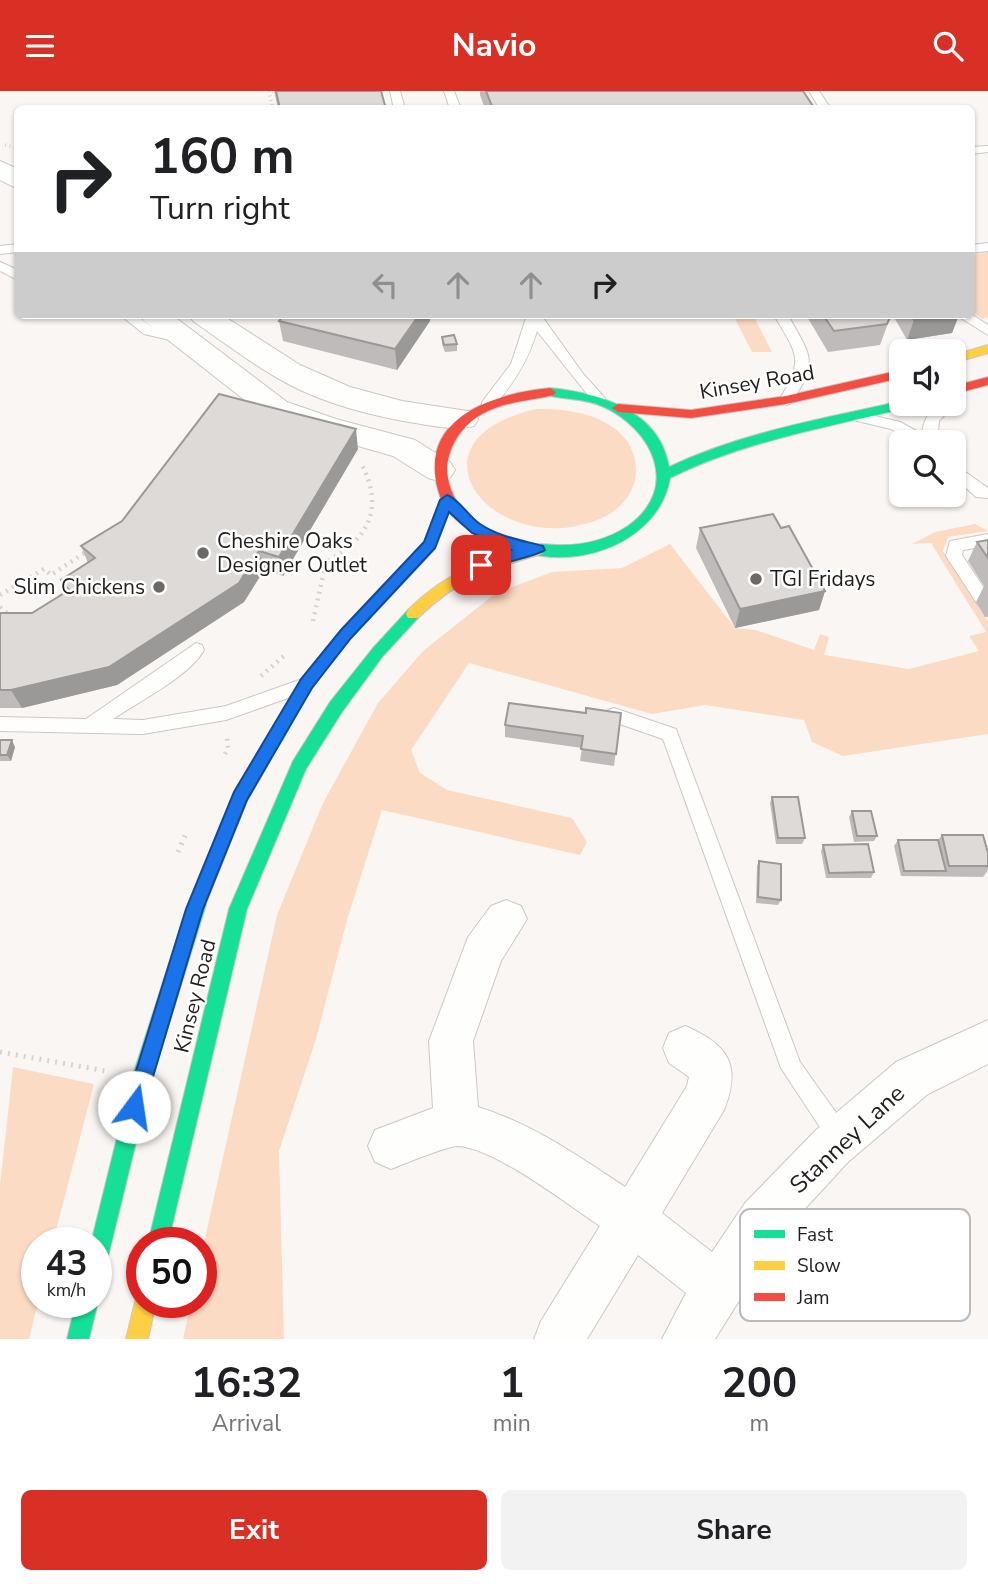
<!DOCTYPE html>
<style>
body{margin:0;font-family:"Nunito Sans",sans-serif;background:#f2f2f2;color:#202124;height:100vh;display:flex;flex-direction:column;font-size:26px;white-space:nowrap}
*{box-sizing:border-box;margin:0}
p{font-size:23px;color:#757577}
.icon{flex:none;width:38px;height:38px;fill:none;stroke:currentColor;stroke-width:2;stroke-linecap:round;stroke-linejoin:round}
.map{position:relative;height:1248px;overflow:hidden}
.panel{display:flex;flex-direction:column;background:#fff;flex:1}
.panel>*{flex:none}
.hud{position:absolute;left:14px;top:14px;width:961px;height:214px;border-radius:10px;box-shadow:0 2px 5px #0004;background:#fff;color:#202124;overflow:hidden}
.fabs{position:absolute;left:889px;top:248px;display:grid;gap:14px}
.fabs a{display:grid;place-items:center;width:77px;height:77px;border-radius:10px;background:#fff;box-shadow:0 2px 5px #0004;font-size:35px}
.speed{position:absolute;left:21px;top:1136px;display:flex;gap:14px;font-size:35px;font-weight:700;text-align:center}
.speed>*{display:grid;place-content:center;width:91px;height:91px;border-radius:50%;background:#fff;box-shadow:0 2px 5px #0004;line-height:1}
.speed small{font-size:18px;font-weight:400}
.speed .limit{border:10px solid #d22;background:#fff;color:#111}
.pin{position:absolute;display:grid;place-items:center;width:60px;height:60px;color:#fff;margin:-30px;border-radius:14px;box-shadow:0 4px 10px #0006}
.me{position:absolute;width:77px;margin:-38px;rotate:14deg;stroke-linejoin:round;filter:drop-shadow(0 0 5px #0008)}
.turn{display:flex;align-items:center;gap:24px;height:147px;padding:0 21px;font-size:32px}
.turn .icon{width:91px;height:91px;stroke-width:2.5}
.turn b{display:block;font-size:49px;line-height:60px}
.lanes{display:flex;align-items:center;height:66px;padding:0 21px;background:#0003;justify-content:center;gap:35px;direction:ltr}
.lanes .off{opacity:.35}
.eta{display:flex;justify-content:space-evenly;align-items:center;height:119px;text-align:center}
.eta b{font-size:42px;font-weight:700;line-height:49px}
.action{display:flex;gap:14px;margin-top:auto;padding:14px 21px}
.action a{flex:1;height:80px;border-radius:10px;background:#d93025;color:#fff;font-size:28px;font-weight:700;line-height:80px;text-align:center}
.action a+a{background:#f2f2f2;color:#202124}
header{display:flex;justify-content:space-between;align-items:center;height:91px;padding:0 21px;background:#d93025;color:#fff;font-size:32px;font-weight:700}
.map>svg:first-child{display:block}
.green{fill:#fcdbc4}
.lines{fill:none;stroke-linecap:round;stroke-linejoin:round}
.lane-casing{stroke:#cbc7c5;stroke-width:2}
.street-casing{stroke:#cbc7c5;stroke-width:2}
.fast-casing{stroke:#cbc7c5;stroke-width:2}
.slow-casing{stroke:#cbc7c5;stroke-width:2}
.jam-casing{stroke:#cbc7c5;stroke-width:2}
.path-far2{stroke:#d5d3d3;stroke-width:3.5;stroke-dasharray:1 3.5;stroke-linecap:butt}
.path-far1{stroke:#d5d3d3;stroke-width:4.5;stroke-dasharray:2 5;stroke-linecap:butt}
.path{stroke:#d5d3d3;stroke-width:5;stroke-dasharray:2 6;stroke-linecap:butt}
.lane{fill:#fefefd;fill-rule:evenodd}
.street{fill:#fefefd;fill-rule:evenodd}
.fast{fill:#16e098;fill-rule:evenodd}
.slow{fill:#ffcf43;fill-rule:evenodd}
.jam{fill:#f24e42;fill-rule:evenodd}
.wall{fill:#bfbbba}
.shaded-wall{fill:#9b9997}
.building{fill:#dedad8;stroke:#9b9997;stroke-width:2}
.route{fill:#1a73e8;stroke:#114b97;stroke-width:2}
.poi-dot{fill:#6c6967;stroke:#fff;stroke-width:2.5}
.labels{text-anchor:middle;stroke-width:5;stroke-linejoin:round;paint-order:stroke}
.street-label{font-size:21px;fill:#201d1b;stroke:#fff}
.poi-label{font-size:21px;fill:#201d1b;stroke:#fff;text-anchor:start}
.near-street-label{font-size:24px;fill:#201d1b;stroke:#fff}
.key{fill:#fff;stroke:#bcbbbb;stroke-width:2}
.key-label{font-size:19px;fill:#201d1b}
</style>
<header><svg class="icon" aria-label="menu" viewBox="0 0 24 24"><path d="M4 6h16M4 12h16M4 18h16"/></svg>Navio<svg class="icon" aria-label="search" viewBox="0 0 24 24"><circle cx="10" cy="10" r="6"/><path d="M15 15l6 6"/></svg></header>
<div class="map">
<svg width="988" height="1248" viewBox="0 0 988 1248">
<rect width="100%" height="100%" fill="#faf6f3"/>
<path class="green" d="M988 161V226L983 228 971 221V164Z
M733 224H753L772 261H752Z
M536 318C561 318 586 320 608 333 647 356 645 406 604 426 499 475 394 351 536 318Z
M975 433 988 440 948 446 943 460 988 530V643L843 665 812 651 804 629 705 614 652 623 469 572 411 659 420 682 447 699 572 727 587 751 580 764 382 719 347 829 316 948 279 1060 284 1248H183L191 1211H201V1165L277 824 323 712 378 612 423 560 496 502 552 481 622 477 670 453 735 537 756 539 814 559 820 543 829 546 824 564 909 578 979 560 969 545 986 541 931 452 912 453 935 441Z
M13 976 94 993 53 1151 37 1152 38 1211 29 1248H0V1094Z"/>
<g class="lines">
<g class="lane-casing">
<path id="lane" d="M390 0H400L405 18H394Z
M444 0H454L461 18H450Z
M809 0H819L831 18H820Z
M988 55V61L971 63V56Z
M988 152V160L971 162V154Z
M18 153V161L0 163V155Z
M0 171 18 179V189L0 180Z
M971 223 988 234V244L956 224Z
M120 224H136L153 237 188 245 190 248 183 252 144 243Z
M527 224H541L584 284 605 307V313H595L537 240C528 270 513 294 492 317H482V311L511 273Z
M774 224H788C811 266 819 269 791 312L786 314 779 309C805 267 797 264 774 224Z
M954 311 955 313 939 330 937 352H914L891 338 853 329 851 326 858 321 900 331 922 343C923 331 928 321 938 313H954Z
M954 373 988 397V407L976 406 954 386Z
M988 443V455L963 459 962 464 988 503V515L978 514 946 465 950 450Z
M196 552 202 554 204 559C190 585 138 611 113 628L143 629 226 615 302 588 308 590 311 595 308 600 226 629 143 643 0 640V626L86 628Z
M614 617 676 638 800 971 849 1040 852 1048 849 1056 841 1059 833 1056 781 977 663 648 608 629 605 624 608 619Z"/>
</g>
<g class="street-casing">
<path id="street" d="M0 70 18 78V98L0 89Z
M140 224H172L287 311 336 328 415 349 450 371 455 379 450 387 439 390 428 387 393 365 316 343 265 325 144 230Z
M189 224H222L300 274 350 296 402 310 474 321 478 328 474 335C455 340 434 335 415 332 373 325 330 314 292 295 257 277 225 252 193 230Z
M506 809 521 815 527 828 501 870 473 950 478 1016C533 1033 578 1065 625 1096L687 995 689 986 669 972 663 957 669 942 685 935C728 953 742 974 724 1019L662 1122 712 1161 745 1112 816 1039 896 971 988 929V973L928 1003 848 1071 779 1146 715 1248H662L686 1202 638 1164 587 1248H534L541 1230 600 1135C568 1114 495 1057 458 1055 447 1055 404 1073 391 1078L375 1071 368 1055 375 1039 433 1017 429 950 468 846 491 815Z"/>
</g>
<g class="fast-casing">
<path id="fast" d="M550 297C599 302 660 319 669 376 742 341 823 328 901 310V313H911L905 317C825 337 745 350 670 387 660 448 584 478 528 462L526 458C533 450 546 454 556 454 581 455 607 449 628 435 681 397 653 339 604 316 585 307 565 309 546 304L544 301Z
M413 517 418 519 420 523 418 527 383 565 342 621 306 678 247 818 168 1152H148L229 818 293 670 330 611 373 557 408 519Z
M197 806 203 808 206 814 151 990 106 1174 103 1181 96 1184V1152H91L131 990 188 814 191 808Z
M96 1208 98 1211 89 1248H67L76 1211H96Z"/>
</g>
<g class="slow-casing">
<path id="slow" d="M988 254V262L954 272V264Z
M537 454 544 459 542 463C488 479 460 486 418 527H408L406 523 408 519C445 482 487 465 537 454Z
M142 1202V1211H156L148 1248H126L137 1203Z"/>
</g>
<g class="jam-casing">
<path id="jam" d="M901 279V287L786 313 691 327 618 321 612 317 618 313 691 319 786 305Z
M988 286V294L954 303V295Z
M550 297 556 301 554 304C530 310 505 310 482 323 441 347 434 398 474 429 493 444 515 447 538 454L540 458 538 462C514 468 463 440 449 421L435 458 351 547 311 597 247 710 203 820 197 822 191 820 188 814 234 702 301 589 341 539 424 451 441 408C412 330 488 303 550 297Z"/>
</g>
<path class="path-far2" d="M269 0 273 18
M5 54 18 57"/>
<path class="path-far1" d="M0 504 44 478 51 484 86 461
M0 516 10 525
M313 530 326 471C369 447 385 418 361 372
M261 585 284 565
M225 663 228 657 227 645"/>
<path class="path" d="M178 761 187 740
M0 961 106 980"/>
<use href="#lane" class="lane"/>
<use href="#street" class="street"/>
<use href="#fast" class="fast"/>
<use href="#slow" class="slow"/>
<use href="#jam" class="jam"/>
</g>
<path class="wall" d="M274 0H381L386 18H278Z
M480 0H803L815 18H485L480 4Z
M806 224H891L880 254 828 261Z
M896 224H959L952 242 907 249 895 228Z
M279 230H430L397 279 283 250Z
M442 246 457 253V260L445 261 442 253Z
M358 358 283 485 264 479 244 511 117 594 22 617H0V522H32L66 501 61 489 88 472 81 455Z
M700 437H781L825 500 819 519 735 537 696 457Z
M988 449V526H985L976 511 984 495 968 470 977 451Z
M586 622H621L614 675 580 670 582 657 505 646V634Z
M0 649 15 656 11 670H0Z
M772 706 805 747 802 753H776L770 712Z
M852 720 877 745 874 750 854 751 849 726Z
M942 744 988 762V779L983 786 901 785 894 755 898 749H938Z
M823 754 874 781 871 787H826L821 760Z
M759 770 781 809 778 814 756 812 757 775Z"/>
<path class="shaded-wall" d="M419 224H430V230L397 279 395 258Z
M947 224H959L952 242 907 249 914 229Z
M356 338 358 358 283 485 279 466Z
M259 460 264 479 244 511 117 594 22 617 11 599Z
M825 500 819 519 735 537 740 518Z
M12 649 15 656 11 670 7 664Z"/>
<path class="building" d="M276 0H381L386 18H280Z
M486 0H803L815 18H493Z
M283 224H419L395 258 279 230Z
M823 224H891L887 233 834 240Z
M911 224H947L914 229Z
M454 244 457 253 444 254 442 246Z
M219 303 356 338 279 466 259 460 239 492 109 576 11 599H0V522H32L69 499 61 489 95 467 81 455 122 430Z
M773 423 781 437 789 435 825 500 740 518 700 437Z
M988 449V467L977 451Z
M509 612 586 622V617L621 622 616 663 581 658 583 645 505 634Z
M0 649H12L7 664H0Z
M772 706H798L805 747H778Z
M852 720H871L877 745H857Z
M942 744H983L988 762V775H949Z
M898 749H938L946 780H904Z
M868 753 874 781 829 782 823 754Z
M759 770 781 773V809L758 806Z"/>
<path class="route" d="M447 404C459 408 468 425 480 433 499 446 521 449 543 455L545 459C541 463 482 479 476 478L474 474 476 470 511 459 472 442 449 421 435 457 351 547 312 597 247 709 203 818 144 1016 141 1023 134 1026 127 1023 125 1016 186 818 234 701 301 588 341 539 424 451 440 409Z"/>
<g class="poi-dot">
<circle cx="203" cy="462" r="7"/>
<circle cx="756" cy="488" r="7"/>
<circle cx="159" cy="496" r="7"/>
</g>
<g class="labels">
<g class="street-label">
<text transform="translate(757 291) rotate(-10)" y="7">Kinsey Road</text>
<text transform="translate(195 905) rotate(-76)" y="7">Kinsey Road</text>
</g>
<g class="poi-label">
<text x="217" y="457">Cheshire Oaks<tspan x="217" dy="24">Designer Outlet</tspan></text>
<text x="770" y="495">TGI Fridays</text>
<text x="145" y="503" text-anchor="end">Slim Chickens</text>
</g>
<g class="near-street-label">
<text transform="translate(847 1048) rotate(-43)" y="8">Stanney Lane</text>
</g>
</g>
<rect x="740" y="1118" width="230" height="112" rx="10" class="key"/>
<rect x="754" y="1139" width="31" height="8" fill="#16e098"/>
<rect x="754" y="1170" width="31" height="9" fill="#ffcf43"/>
<rect x="754" y="1202" width="31" height="8" fill="#f24e42"/>
<g class="key-label">
<text x="797" y="1150">Fast</text>
<text x="797" y="1181">Slow</text>
<text x="797" y="1213">Jam</text>
</g>
</svg>
<div class="fabs">
<a><svg class="icon" aria-label="sound" viewBox="0 0 24 24"><path d="M4 9h4l5-4v14l-5-4H4zM17 9q2 3 0 6"/></svg></a>
<a><svg class="icon" aria-label="search" viewBox="0 0 24 24"><circle cx="10" cy="10" r="6"/><path d="M15 15l6 6"/></svg></a>
</div>
<div class="speed"><div>43<small>km/h</small></div><div class="limit">50</div></div>
<div class="pin" style="left:481px;top:474px;background:#d93025"><svg class="icon" aria-label="arrive" viewBox="0 0 24 24"><path d="M6 21V4h12l-3 4 3 4H6"/></svg></div>
<svg class="me" style="left:134px;top:1016px" viewBox="-20 -20 40 40"><circle r="19" fill="#fff"/><path d="M0-13L10 11 0 6-10 11z" fill="#1a73e8"/></svg>
<div class="hud">
<div class="turn"><svg class="icon" aria-label="right" viewBox="0 0 24 24"><path d="M7 20v-9h11M14 6l5 5-5 5"/></svg><div><b>160 m</b>Turn right</div></div>
<div class="lanes"><svg class="icon off" aria-label="left" viewBox="0 0 24 24"><path d="M17 20v-9H6M10 6l-5 5 5 5"/></svg><svg class="icon off" aria-label="ahead" viewBox="0 0 24 24"><path d="M12 20V5M6 11l6-6 6 6"/></svg><svg class="icon off" aria-label="ahead" viewBox="0 0 24 24"><path d="M12 20V5M6 11l6-6 6 6"/></svg><svg class="icon" aria-label="right" viewBox="0 0 24 24"><path d="M7 20v-9h11M14 6l5 5-5 5"/></svg></div>
</div>
</div>
<section class="panel">
<div class="eta">
<div><b>16:32</b><p>Arrival</p></div>
<div><b>1</b><p>min</p></div>
<div><b>200</b><p>m</p></div>
</div>
<div class="action"><a>Exit</a><a>Share</a></div>
</section>
